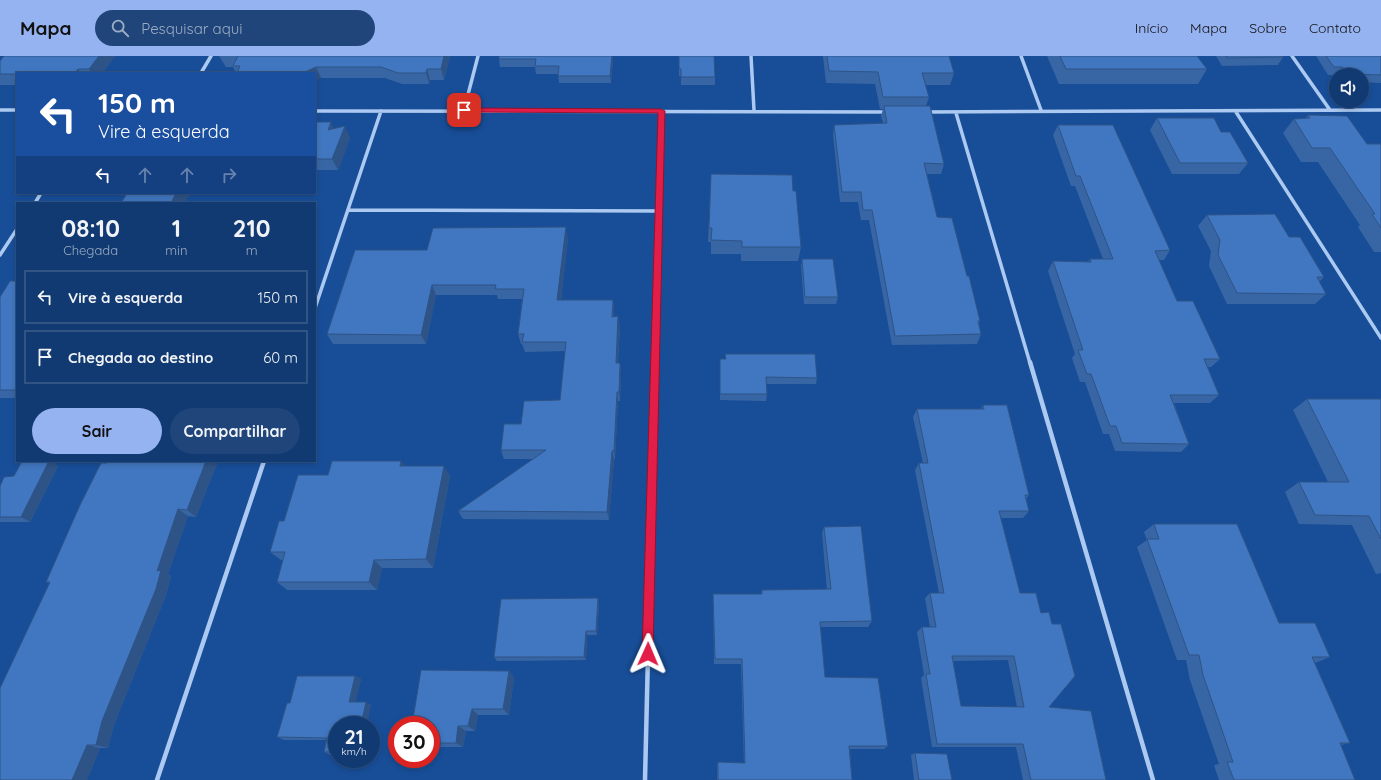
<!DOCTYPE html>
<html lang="pt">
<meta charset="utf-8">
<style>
body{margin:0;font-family:Quicksand,sans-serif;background:#1f457a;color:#f1f3f6;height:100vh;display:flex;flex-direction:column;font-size:15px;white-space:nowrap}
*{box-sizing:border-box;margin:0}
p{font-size:13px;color:#9cadc4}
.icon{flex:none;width:22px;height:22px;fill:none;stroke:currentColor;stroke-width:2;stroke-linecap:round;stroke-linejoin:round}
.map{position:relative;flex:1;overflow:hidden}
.panel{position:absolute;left:16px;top:146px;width:300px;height:260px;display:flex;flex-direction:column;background:#123a72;border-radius:0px;box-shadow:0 2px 6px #0003,0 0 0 1px #315484}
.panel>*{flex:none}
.banner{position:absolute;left:16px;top:16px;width:300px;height:122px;border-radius:0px;box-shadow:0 2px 6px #0003,0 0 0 1px #315484;background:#1a4fa0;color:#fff;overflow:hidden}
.fabs{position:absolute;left:1329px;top:12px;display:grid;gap:8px}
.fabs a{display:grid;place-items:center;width:40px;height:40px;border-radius:50%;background:#123a72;box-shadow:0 2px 6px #0003,0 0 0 1px #315484;font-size:20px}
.speed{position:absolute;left:328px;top:660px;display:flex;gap:8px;font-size:20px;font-weight:700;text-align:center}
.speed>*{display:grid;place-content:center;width:52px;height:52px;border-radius:50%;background:#123a72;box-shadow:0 2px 6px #0003,0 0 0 1px #315484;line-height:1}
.speed small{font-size:10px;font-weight:400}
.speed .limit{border:6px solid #d22;background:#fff;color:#111}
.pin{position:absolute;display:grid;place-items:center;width:34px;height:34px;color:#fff;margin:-17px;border-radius:8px;box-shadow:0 2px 6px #0006}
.me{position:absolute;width:44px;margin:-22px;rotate:1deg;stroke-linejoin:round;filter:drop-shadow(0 0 3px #0008)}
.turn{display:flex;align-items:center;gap:14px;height:84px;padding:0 16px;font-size:18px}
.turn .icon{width:52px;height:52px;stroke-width:2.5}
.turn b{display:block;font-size:28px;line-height:34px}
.lanes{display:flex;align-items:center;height:38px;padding:0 16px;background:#0003;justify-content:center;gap:20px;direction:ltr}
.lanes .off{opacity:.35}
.eta{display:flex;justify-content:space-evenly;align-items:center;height:68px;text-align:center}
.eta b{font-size:24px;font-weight:700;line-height:28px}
.cta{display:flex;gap:8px;margin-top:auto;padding:8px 16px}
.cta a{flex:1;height:46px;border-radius:24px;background:#95b2f1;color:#111;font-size:16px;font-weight:700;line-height:46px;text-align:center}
.cta a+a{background:#1f457a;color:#f1f3f6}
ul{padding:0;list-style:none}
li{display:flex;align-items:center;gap:12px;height:54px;margin:0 8px 6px;padding:0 8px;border:2px solid #315484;border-radius:0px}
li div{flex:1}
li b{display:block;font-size:15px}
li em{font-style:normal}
header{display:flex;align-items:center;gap:24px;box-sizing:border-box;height:56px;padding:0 20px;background:#95b2f1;color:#111}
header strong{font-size:19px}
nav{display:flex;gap:22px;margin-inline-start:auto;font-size:14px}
.search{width:280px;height:36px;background:#1f457a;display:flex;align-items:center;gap:10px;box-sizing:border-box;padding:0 14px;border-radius:22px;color:#9cadc4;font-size:15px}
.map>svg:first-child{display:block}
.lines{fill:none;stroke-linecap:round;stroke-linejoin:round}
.minor-far1{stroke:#accaf1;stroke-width:3.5}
.minor{stroke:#accaf1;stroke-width:4.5}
.wall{fill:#3866a5;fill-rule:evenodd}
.shaded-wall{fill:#2e5386}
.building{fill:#4177c0;stroke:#2e5386;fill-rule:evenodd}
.route{fill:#e11d48;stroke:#92132f}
</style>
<header>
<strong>Mapa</strong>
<div class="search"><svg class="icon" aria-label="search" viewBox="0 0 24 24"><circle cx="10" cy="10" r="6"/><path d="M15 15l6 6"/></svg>Pesquisar aqui</div>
<nav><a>Início</a><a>Mapa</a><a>Sobre</a><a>Contato</a></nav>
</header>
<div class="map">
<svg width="1381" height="724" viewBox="0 0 1381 724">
<rect width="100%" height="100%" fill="#184e98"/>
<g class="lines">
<path class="minor-far1" d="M751 0 754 54
M1021 0 1041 54
M1292 0 1330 54
M201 17 211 0
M0 54H17
M464 54 478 0
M315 55 887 56
M927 56 1381 54
M1236 56 1381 282
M956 57 1030 307
M35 147 41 137
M348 154 659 155
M0 199 17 173
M315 252 381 55
M655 307 661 55"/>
<path class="minor" d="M1030 306 1153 724
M157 724 264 405
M645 724 655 306"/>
</g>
<path class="wall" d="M4 0H115L102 17H17V29H0V5Z
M219 0H450L444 24H430L429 28H402L385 22H321L315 17H236L233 11H226Z
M679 0 715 21V29H681V21L679 20Z
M823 0H949L954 17 950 29H925L929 41 926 50 944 108 941 118H927L937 161 967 220 980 265 979 268 981 278 977 288 892 289 869 164H861L858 146H840L833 79 834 69 883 67 881 60 883 53H880L875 28 826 27Z
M1047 0H1197L1207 13 1198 28H1059Z
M1216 0H1283V1L1278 9 1222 10Z
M1316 0H1381V27L1362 26V19H1328Z
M499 3H613L611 27H559L558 18H536L535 11H500Z
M1308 59 1367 88H1381V196H1374L1358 171 1360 169 1318 106H1301L1283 77 1294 63 1306 62Z
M1157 62 1221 76 1248 107 1239 118H1172L1150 74Z
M315 66 334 73 350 82 338 114H315Z
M1058 69 1170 194 1164 204H1159L1177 245 1220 303 1211 311H1208L1219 339 1210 347H1174L1189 388 1181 396 1115 395 1109 378H1103L1085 326H1080L1072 302 1075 298 1048 215 1053 205 1088 206 1090 203H1103L1075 130H1071L1053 79Z
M711 118 793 135 801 191 798 205H741V198H711V186H708Z
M1207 159 1289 181 1324 221 1319 226 1326 238 1315 248H1227L1209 210 1211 195 1198 170Z
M568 182 561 244H613L614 254V260L620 270 618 307H620L621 316 620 345H618L615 403H614L609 464 463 463 458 455 533 403H504L501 394 521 368 560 344 565 295 525 296 522 288H521L518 278 522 243H498L497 239H436L426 288H333L327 278 427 194Z
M802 203 838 241 836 248H804L801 210Z
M17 223V342H0V241Z
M725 298 817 322 816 328H766L767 338 766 345 720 344V303H725Z
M1307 343H1381V517L1376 518 1352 469 1299 468 1285 436 1299 426H1328L1293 354Z
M983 349 1029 439 1026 443 1029 455 1023 462H1001L1049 651 1106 724H1023L1016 691H932L921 622 924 619 917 576 922 571H930L925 542 930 537H939L915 414 919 407H923L913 361 917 353H981ZM1008 604 1017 651 961 650 953 605Z
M22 405H50L58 410 30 466H0V430L14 420Z
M108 405H218L196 461 188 460 168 518 171 520 166 539 114 669 108 692H100L87 724H0L49 527 46 526Z
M405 410 450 420 433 512H382L377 534H287L277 526 283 504H281L270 496 284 465 328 419Z
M1154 468 1279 567 1330 601 1315 607 1350 687 1341 689 1355 724H1219L1214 709 1219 708 1190 624 1186 604H1177L1137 491 1147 484 1144 476Z
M824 471 872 565 868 571H820L825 621 888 690 884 693H850L852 724H717V709L718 706 744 707 741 608H714L713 544V538H761L762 534H827L822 477Z
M599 546 597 579H587L586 604 497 605 494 601Z
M509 615 514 622 509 659H478L475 675H466L463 691H431V669Z
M355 620 361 623 355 646H366L371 649 337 669V698L330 699 324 696 326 684H284L277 681 290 647Z
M915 697 952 724H914L911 699Z"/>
<path class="shaded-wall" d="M99 0H115L102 17H92L89 13Z
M444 0H450L444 24 441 13Z
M612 0H613V3L611 27 610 20Z
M316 11 321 22 315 25V17H303Z
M78 13 81 17H74Z
M427 13 430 24 429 28 426 17Z
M331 66 336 78 328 74Z
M345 70 350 82 338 114 332 103Z
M176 137H190L185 147H171Z
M566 171 568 182 560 254 557 244Z
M432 229 436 239 426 288 421 279Z
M613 244 614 254 613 270 612 261Z
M618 260 620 270 617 316 616 307Z
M620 307 621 316 620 345 619 336Z
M617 336 618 345 615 403 614 395Z
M612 395 614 403 609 464 607 456Z
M49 405 58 410 30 466 21 461Z
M206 405H218L196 461 187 454Z
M401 405 408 415 400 410Z
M444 410 450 420 433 512 426 503Z
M178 453 188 460 168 518 171 520 166 539 114 669 108 692 96 689 102 665 157 515Z
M374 504 382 512 377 534 369 526Z
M598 542 599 546 597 579 596 575Z
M586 575 587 579 586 604 584 601Z
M509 615 514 622 509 659 503 653Z
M355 620 361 623 355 649 349 646Z
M366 646 371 649 367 669H361Z
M472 653 478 659 475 675 468 670Z
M458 670 466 675 463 691 456 687Z
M87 689 100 692 87 724H72Z"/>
<path class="building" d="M4 0H99L89 13H78L74 17H17V18H0V5Z
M238 0H444L441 13H427L426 17H398L381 11H316L303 17H237L240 10H233Z
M499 0H612L610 20H558L559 10H535L536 3H499Z
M679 0H714L715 21H681V13L679 12Z
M827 0H949L954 17H922L929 41H883L878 16 829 15Z
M1060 0H1197L1207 13H1066Z
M1226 0H1283V1L1227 2Z
M1326 0H1381V19L1351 18 1342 11H1334Z
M884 50H930L944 108 924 107 937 161 952 162 967 220H969L980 265H978L981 278 895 280 872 154H863L861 136H842L834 69 887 67Z
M1308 59 1347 60 1367 88H1381V172L1372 158H1375L1330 92H1312L1294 63 1310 62Z
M1157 62H1214L1221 76H1230L1248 107H1180Z
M315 66H331L328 74 345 70 332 103H315Z
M1058 69H1113L1170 194 1155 195 1177 245H1193L1220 303H1204L1219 339H1170L1189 388 1122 387 1116 370H1110L1091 318H1087L1078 294H1083L1053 205 1091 206 1090 203H1113L1080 120H1076Z
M711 118 792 119 793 135H796L801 191H742V185L711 184 712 172H709Z
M123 137H176L171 147H121L126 139H121Z
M1275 158 1289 181H1300L1324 221H1317L1326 238 1237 237 1218 199 1220 184 1207 159Z
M566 171 557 244H613L612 261 618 260 616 307H620L619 336H617L614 395H612L607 456 458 455 546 394H501L504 368H521L524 345 560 344 566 286H522L524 278H518L524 233H495L496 229H432L421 279 327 278 355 194H427L433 172Z
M802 203H833L838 241H805Z
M17 223V334H0V241L10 225H16Z
M725 298H815L817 322 766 321 767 338H720V303H726Z
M1307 343H1381V483L1369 460 1315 459 1299 426H1349Z
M983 349H1007L1029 439H1025L1029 455H999L1020 537H1036L1041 557 1049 556 1052 568H1061L1075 620 1049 651 1091 655 1106 724H1031L1023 688H937L926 618H930L922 571H936L930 537H944L919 407H928L917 353H984ZM952 600H1014L1024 651 961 650Z
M22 405H49L21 461H0V430L4 421 14 420Z
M108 405H206L187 454 178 453 157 515 161 514 156 533 102 665 96 689H87L72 724H0V632L50 526H46L80 449 101 407H107Z
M332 405H401L400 410H444L426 503 374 504 369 526H277L285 496H270L279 465H284L298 419H328Z
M1154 468H1237L1279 567H1315L1330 601H1312L1350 687H1340L1355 724H1234L1227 706H1233L1203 619 1199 599H1189L1147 483H1159Z
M861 470 872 565 820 566 825 621 878 622 888 690H849L852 724H718V706L745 707 742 603H715L713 538H762V534L831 533 824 471Z
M598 542 596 575H586L584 601H494L501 543Z
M421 614 509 615 503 653H472L468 670H458L456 687H431V669H412Z
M297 620H355L349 646H366L361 669H337V696H324L327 682 277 681 287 647H290Z
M915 697 947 698 952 724H919Z"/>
<path class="route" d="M462 52 661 53 665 55 653 598 652 601 648 603 644 601 642 598 658 57 464 56 461 54Z"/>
</svg>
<div class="fabs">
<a><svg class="icon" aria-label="sound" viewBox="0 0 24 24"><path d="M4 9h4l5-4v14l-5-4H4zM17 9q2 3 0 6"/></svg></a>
</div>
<div class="speed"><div>21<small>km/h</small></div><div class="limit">30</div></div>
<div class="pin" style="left:464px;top:54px;background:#d93025"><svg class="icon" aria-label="arrive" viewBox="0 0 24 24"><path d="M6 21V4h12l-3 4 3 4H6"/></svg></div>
<svg class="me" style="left:648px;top:598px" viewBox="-20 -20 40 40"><path d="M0-17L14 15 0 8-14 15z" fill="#e11d48" stroke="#fff" stroke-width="4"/></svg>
<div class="banner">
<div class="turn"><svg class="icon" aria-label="left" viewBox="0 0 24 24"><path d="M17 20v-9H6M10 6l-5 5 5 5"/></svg><div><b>150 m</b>Vire à esquerda</div></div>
<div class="lanes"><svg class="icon" aria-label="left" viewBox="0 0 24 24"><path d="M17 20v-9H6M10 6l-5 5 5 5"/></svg><svg class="icon off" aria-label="ahead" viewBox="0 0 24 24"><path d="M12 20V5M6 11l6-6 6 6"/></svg><svg class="icon off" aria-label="ahead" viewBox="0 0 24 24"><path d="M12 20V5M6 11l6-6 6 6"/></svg><svg class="icon off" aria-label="right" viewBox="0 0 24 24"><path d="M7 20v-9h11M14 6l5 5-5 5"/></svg></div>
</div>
<section class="panel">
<div class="eta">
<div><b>08:10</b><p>Chegada</p></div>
<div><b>1</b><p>min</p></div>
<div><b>210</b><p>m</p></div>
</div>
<ul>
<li><svg class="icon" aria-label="left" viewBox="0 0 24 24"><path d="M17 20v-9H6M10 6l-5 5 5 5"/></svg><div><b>Vire à esquerda</b></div><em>150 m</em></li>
<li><svg class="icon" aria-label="arrive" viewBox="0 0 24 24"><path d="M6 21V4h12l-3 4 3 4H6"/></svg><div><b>Chegada ao destino</b></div><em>60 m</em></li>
</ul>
<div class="cta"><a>Sair</a><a>Compartilhar</a></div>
</section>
</div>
